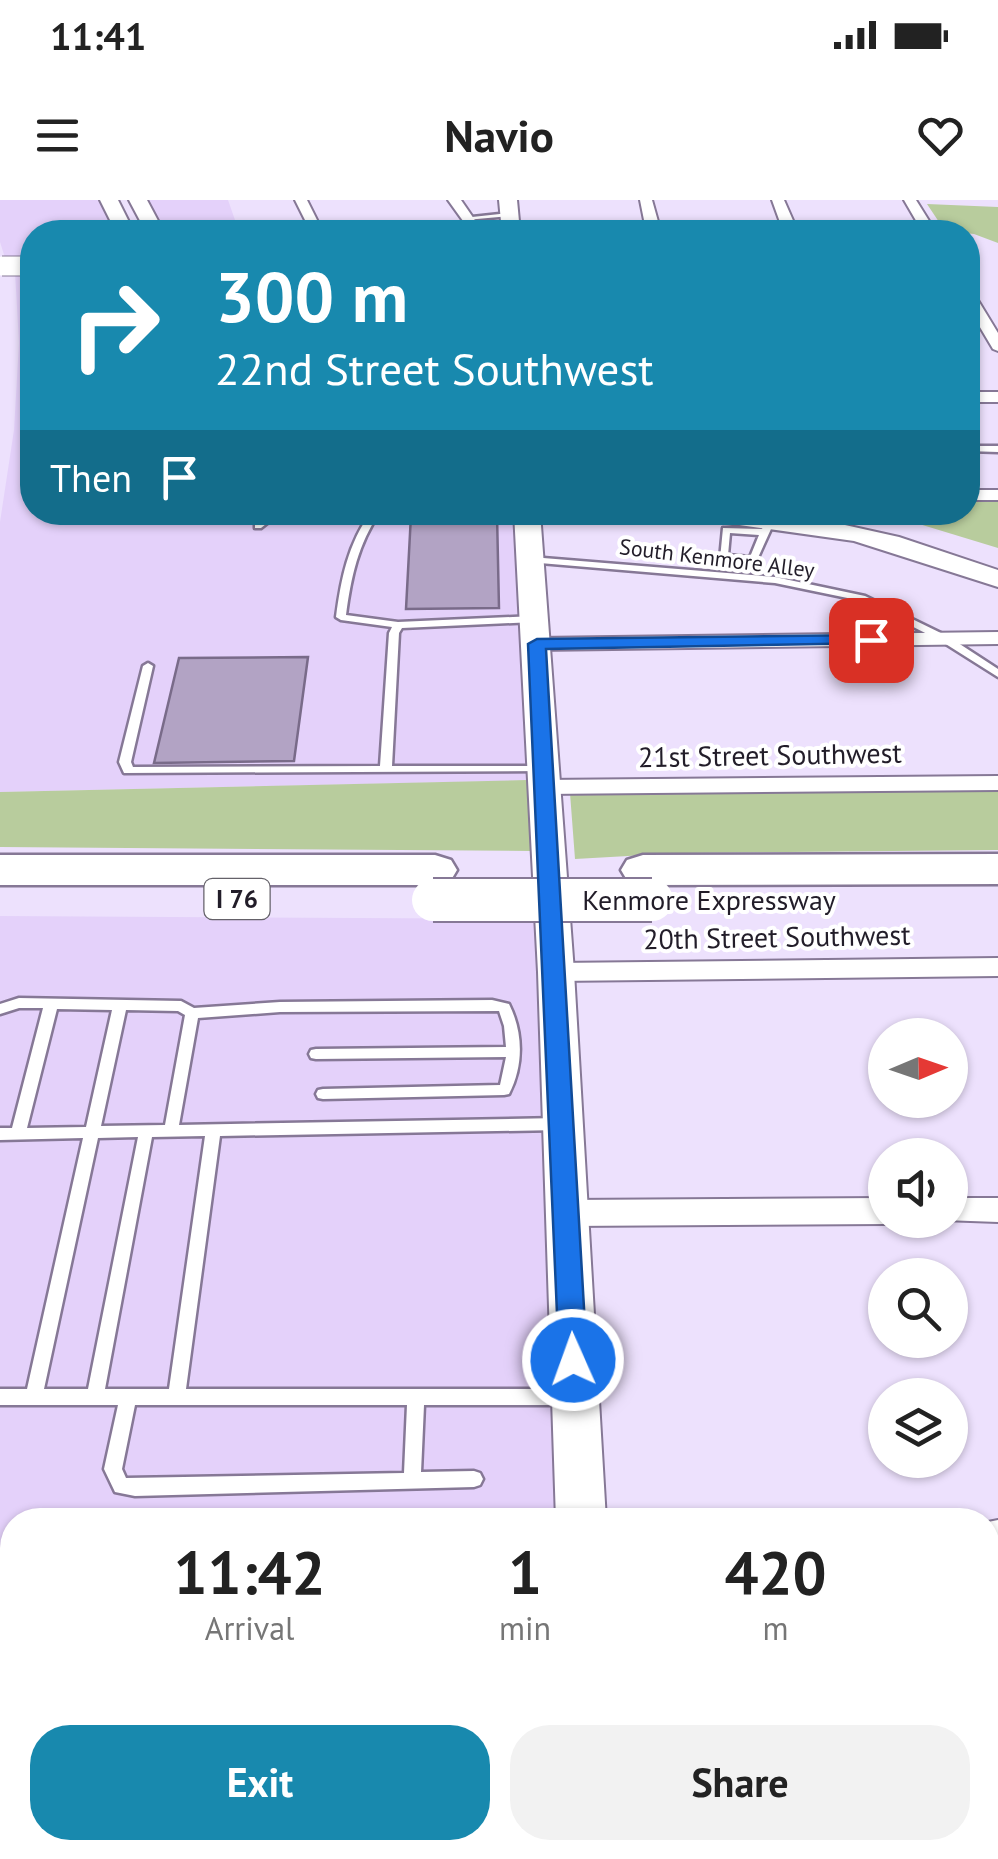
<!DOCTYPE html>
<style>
body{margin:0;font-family:"PT Sans",sans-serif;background:#f2f2f2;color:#222;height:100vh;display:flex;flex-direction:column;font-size:38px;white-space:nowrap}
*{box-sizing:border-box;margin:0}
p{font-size:32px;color:#767676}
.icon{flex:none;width:55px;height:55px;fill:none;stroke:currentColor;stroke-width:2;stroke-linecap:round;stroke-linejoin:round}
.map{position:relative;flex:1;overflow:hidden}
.drawer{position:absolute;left:0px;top:1308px;width:1000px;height:352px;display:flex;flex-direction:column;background:#fff;border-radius:40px 40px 0 0;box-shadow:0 2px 8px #0004}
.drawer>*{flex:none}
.banner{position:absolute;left:20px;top:20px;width:960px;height:305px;border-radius:40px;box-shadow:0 2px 8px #0004;background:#1889ae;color:#fff;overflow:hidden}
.needle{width:65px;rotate:88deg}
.buttons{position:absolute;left:868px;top:818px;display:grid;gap:20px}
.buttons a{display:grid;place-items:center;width:100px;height:100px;border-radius:50%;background:#fff;box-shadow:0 2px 8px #0004;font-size:50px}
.pin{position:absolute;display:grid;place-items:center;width:85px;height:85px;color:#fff;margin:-42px;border-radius:20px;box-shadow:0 5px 15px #0006}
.me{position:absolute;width:110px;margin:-55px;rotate:358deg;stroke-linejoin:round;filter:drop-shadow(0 0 8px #0008)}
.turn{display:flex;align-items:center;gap:35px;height:210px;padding:0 30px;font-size:45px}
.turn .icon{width:130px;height:130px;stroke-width:2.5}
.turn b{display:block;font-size:70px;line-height:85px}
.then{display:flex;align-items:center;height:95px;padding:0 30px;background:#0003;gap:20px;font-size:38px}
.eta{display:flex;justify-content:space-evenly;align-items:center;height:170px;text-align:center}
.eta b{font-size:60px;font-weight:700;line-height:70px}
.action{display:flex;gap:20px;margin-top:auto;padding:20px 30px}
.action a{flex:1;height:115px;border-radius:40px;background:#1889ae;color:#fff;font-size:40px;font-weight:700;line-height:115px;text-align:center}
.action a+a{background:#f2f2f2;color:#222}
.status{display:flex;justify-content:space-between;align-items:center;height:70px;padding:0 50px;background:#fff;direction:ltr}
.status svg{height:28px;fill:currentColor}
header{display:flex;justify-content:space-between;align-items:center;height:130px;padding:0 30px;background:#fff;font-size:45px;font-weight:700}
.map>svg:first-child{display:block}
.built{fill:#e4d1fa}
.green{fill:#b8cc9d}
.building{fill:#b2a3c4;stroke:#796b89;stroke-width:2.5}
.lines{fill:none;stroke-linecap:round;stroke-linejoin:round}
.service-casing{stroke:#867896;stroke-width:5}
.minor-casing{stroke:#867896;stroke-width:4}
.tertiary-casing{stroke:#867896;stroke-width:5}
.secondary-casing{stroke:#867896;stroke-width:4}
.motorway-casing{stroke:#867896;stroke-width:5}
.service{fill:#fff;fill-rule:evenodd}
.minor{fill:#fff;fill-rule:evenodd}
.tertiary{fill:#fff;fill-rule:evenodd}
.secondary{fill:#fff;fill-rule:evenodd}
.motorway{fill:#fff;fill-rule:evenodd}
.tertiary-bridge-casing{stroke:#867896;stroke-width:21;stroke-linecap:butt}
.motorway-bridge-casing{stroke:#867896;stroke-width:46;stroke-linecap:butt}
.tertiary-bridge{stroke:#fff;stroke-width:19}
.motorway-bridge{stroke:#fff;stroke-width:42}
.route{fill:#1a73e8;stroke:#114b97;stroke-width:2.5}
.labels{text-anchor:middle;stroke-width:8;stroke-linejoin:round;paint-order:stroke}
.far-street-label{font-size:22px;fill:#221d29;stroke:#fff}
.shield{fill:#fff;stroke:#646169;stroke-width:2.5}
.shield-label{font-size:25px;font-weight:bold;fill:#221d29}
.street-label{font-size:28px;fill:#221d29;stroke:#fff}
</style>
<div class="status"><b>11:41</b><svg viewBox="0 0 49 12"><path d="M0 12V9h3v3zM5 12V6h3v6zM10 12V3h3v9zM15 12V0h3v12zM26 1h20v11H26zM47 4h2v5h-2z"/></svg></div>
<header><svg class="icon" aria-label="menu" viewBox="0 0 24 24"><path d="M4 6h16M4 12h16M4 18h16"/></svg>Navio<svg class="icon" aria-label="heart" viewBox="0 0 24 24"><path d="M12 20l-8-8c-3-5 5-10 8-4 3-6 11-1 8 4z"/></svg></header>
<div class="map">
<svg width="998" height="1659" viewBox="0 0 998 1659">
<rect width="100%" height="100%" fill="#ede1fd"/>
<path class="built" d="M0 0H103L119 32H32V61H6L0 42Z
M138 0H228L235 20 154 30Z
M32 66V312L527 313 542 580 0 592V322L14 230 19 143 15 72Z
M0 716 552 719 581 1320H12V1648H598L599 1659H0Z"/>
<path class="green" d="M927 4 998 7V43L974 34 945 31Z
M968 299H998V348L883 313 968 312Z
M527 580 532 651 0 647V592Z
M998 589V650L681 653 575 659 570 593Z"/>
<path class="building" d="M497 314 499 408 406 409 411 315Z
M308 457 294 561 154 563 179 458Z"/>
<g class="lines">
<g class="service-casing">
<path id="service" d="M509 13 511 16 466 20 463 18Z
M998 246V252L968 251V246Z
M270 312H281L261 328H255V324Z
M371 312H380C358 344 351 377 346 415L398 422 534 416 539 419 534 422 402 428 399 433 392 566H542L548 569 546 571 124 573 119 562 143 466 148 463 153 466 131 562 133 567 380 566 389 433 392 427 341 420 336 417C341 379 348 344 371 312Z
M768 316 776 318 756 362 720 359 723 328 762 329ZM730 333 759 335 750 357 728 355Z
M531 357 775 377 865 396 949 437 998 469V477L941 441 862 401 775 383 528 362V358Z
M19 798 181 801 194 808 280 802 492 800 509 804C523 832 524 865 509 894L504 895 323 899 318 898 316 894 318 890 323 889 500 885 506 857 316 859 311 858 309 854 311 850 316 849 506 847 504 826 499 811 280 812 198 818 179 925 559 918 564 920 566 924 564 928 559 930 220 936 186 1189H569L575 1192 577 1197 575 1202 569 1205H424L421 1272 474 1271 480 1273 483 1279 480 1285 474 1287 135 1296 115 1292 104 1269 118 1205H0V1189H27L83 938 0 940V928H12L43 808H19L0 814V804ZM57 809 112 810 86 927 27 928ZM126 810 178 811 185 815 165 925 101 926ZM205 936 169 1189H105L152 937ZM138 937 88 1189H44L98 938ZM135 1205H407L404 1273 126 1278 122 1269Z"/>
</g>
<g class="minor-casing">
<path id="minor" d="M295 0H307L323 32H311Z
M448 0H461L483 32H471Z
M640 0H652L659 25H781L772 0H784L795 25 918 24 904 0H916L936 32 504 30 511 26 645 25Z
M968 91 973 92 998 133V151L993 149 968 107Z
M968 192H998V202H968Z
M968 290H998V300H968Z
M998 432V444L537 450 527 444 537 438Z
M998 576V590L543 594 531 587 543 580Z
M998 758V776L556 781 547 779 543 772 547 765 556 763Z
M885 998V1020H895L885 1024 567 1026 556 1022 552 1013 556 1004 567 1000Z
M950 998H998V1022L943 1020H950Z
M998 1320V1356L988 1357V1322Z"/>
</g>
<g class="tertiary-casing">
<path id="tertiary" d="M511 25 517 26 518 32H465L474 27Z"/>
</g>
<g class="secondary-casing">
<path id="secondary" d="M100 0H118L134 32H116Z
M129 0H147L164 32H146Z
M499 0H517L520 32H502Z
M514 312H540L574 772 606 1320H556L538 772Z
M692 312H778L818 319 899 337 998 370V387L854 341 704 320Z
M569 1648H626L628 1659H570Z"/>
</g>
<g class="motorway-casing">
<path id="motorway" d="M998 654V684L643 685 627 680 621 670 627 660 643 655Z
M0 655H435L451 660 457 670 451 680 435 685H0Z"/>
</g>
<use href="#service" class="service"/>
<use href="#minor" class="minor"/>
<use href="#tertiary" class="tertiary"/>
<use href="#secondary" class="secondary"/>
<use href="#motorway" class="motorway"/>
<g class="tertiary-bridge-casing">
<path id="tertiary-bridge" d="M2 66H32"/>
</g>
<g class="motorway-bridge-casing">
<path id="motorway-bridge" d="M433 700H652"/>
</g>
<use href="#tertiary-bridge" class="tertiary-bridge"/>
<use href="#motorway-bridge" class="motorway-bridge"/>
</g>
<path class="route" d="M871 435 877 436V443L546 449 587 1160 583 1169 573 1172 564 1169 559 1160 528 444 537 439Z"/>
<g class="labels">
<g class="far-street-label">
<text transform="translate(717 358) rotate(7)" y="8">South Kenmore Alley</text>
</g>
<rect class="shield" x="204.5" y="679" width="65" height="40" rx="8"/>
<g class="shield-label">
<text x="237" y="708">I 76</text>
</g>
<g class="street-label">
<text transform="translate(770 555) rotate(-1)" y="10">21st Street Southwest</text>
<text x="709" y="710">Kenmore Expressway</text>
<text transform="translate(777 737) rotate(-1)" y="10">20th Street Southwest</text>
</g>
</g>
</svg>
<div class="buttons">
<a><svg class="needle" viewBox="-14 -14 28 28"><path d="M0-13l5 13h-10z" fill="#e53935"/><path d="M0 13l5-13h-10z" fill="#767676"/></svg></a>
<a><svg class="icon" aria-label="sound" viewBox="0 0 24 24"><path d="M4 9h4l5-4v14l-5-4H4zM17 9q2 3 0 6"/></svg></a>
<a><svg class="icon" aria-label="search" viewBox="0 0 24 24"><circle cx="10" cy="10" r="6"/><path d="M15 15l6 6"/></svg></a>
<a><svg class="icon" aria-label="layers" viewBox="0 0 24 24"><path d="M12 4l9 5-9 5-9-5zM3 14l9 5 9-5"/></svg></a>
</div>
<div class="pin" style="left:871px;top:440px;background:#d93025"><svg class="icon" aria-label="arrive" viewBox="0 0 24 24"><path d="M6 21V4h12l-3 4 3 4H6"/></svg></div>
<svg class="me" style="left:573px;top:1160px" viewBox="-20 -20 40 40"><circle r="17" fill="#1a73e8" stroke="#fff" stroke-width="3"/><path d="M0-11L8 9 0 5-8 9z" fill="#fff"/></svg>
<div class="banner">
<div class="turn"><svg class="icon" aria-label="right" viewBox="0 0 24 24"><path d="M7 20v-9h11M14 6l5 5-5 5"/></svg><div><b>300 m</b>22nd Street Southwest</div></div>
<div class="then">Then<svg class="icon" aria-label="arrive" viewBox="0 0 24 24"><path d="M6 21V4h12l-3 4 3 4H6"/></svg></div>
</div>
<section class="drawer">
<div class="eta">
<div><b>11:42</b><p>Arrival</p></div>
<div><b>1</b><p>min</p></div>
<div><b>420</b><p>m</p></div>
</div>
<div class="action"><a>Exit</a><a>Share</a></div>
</section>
</div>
